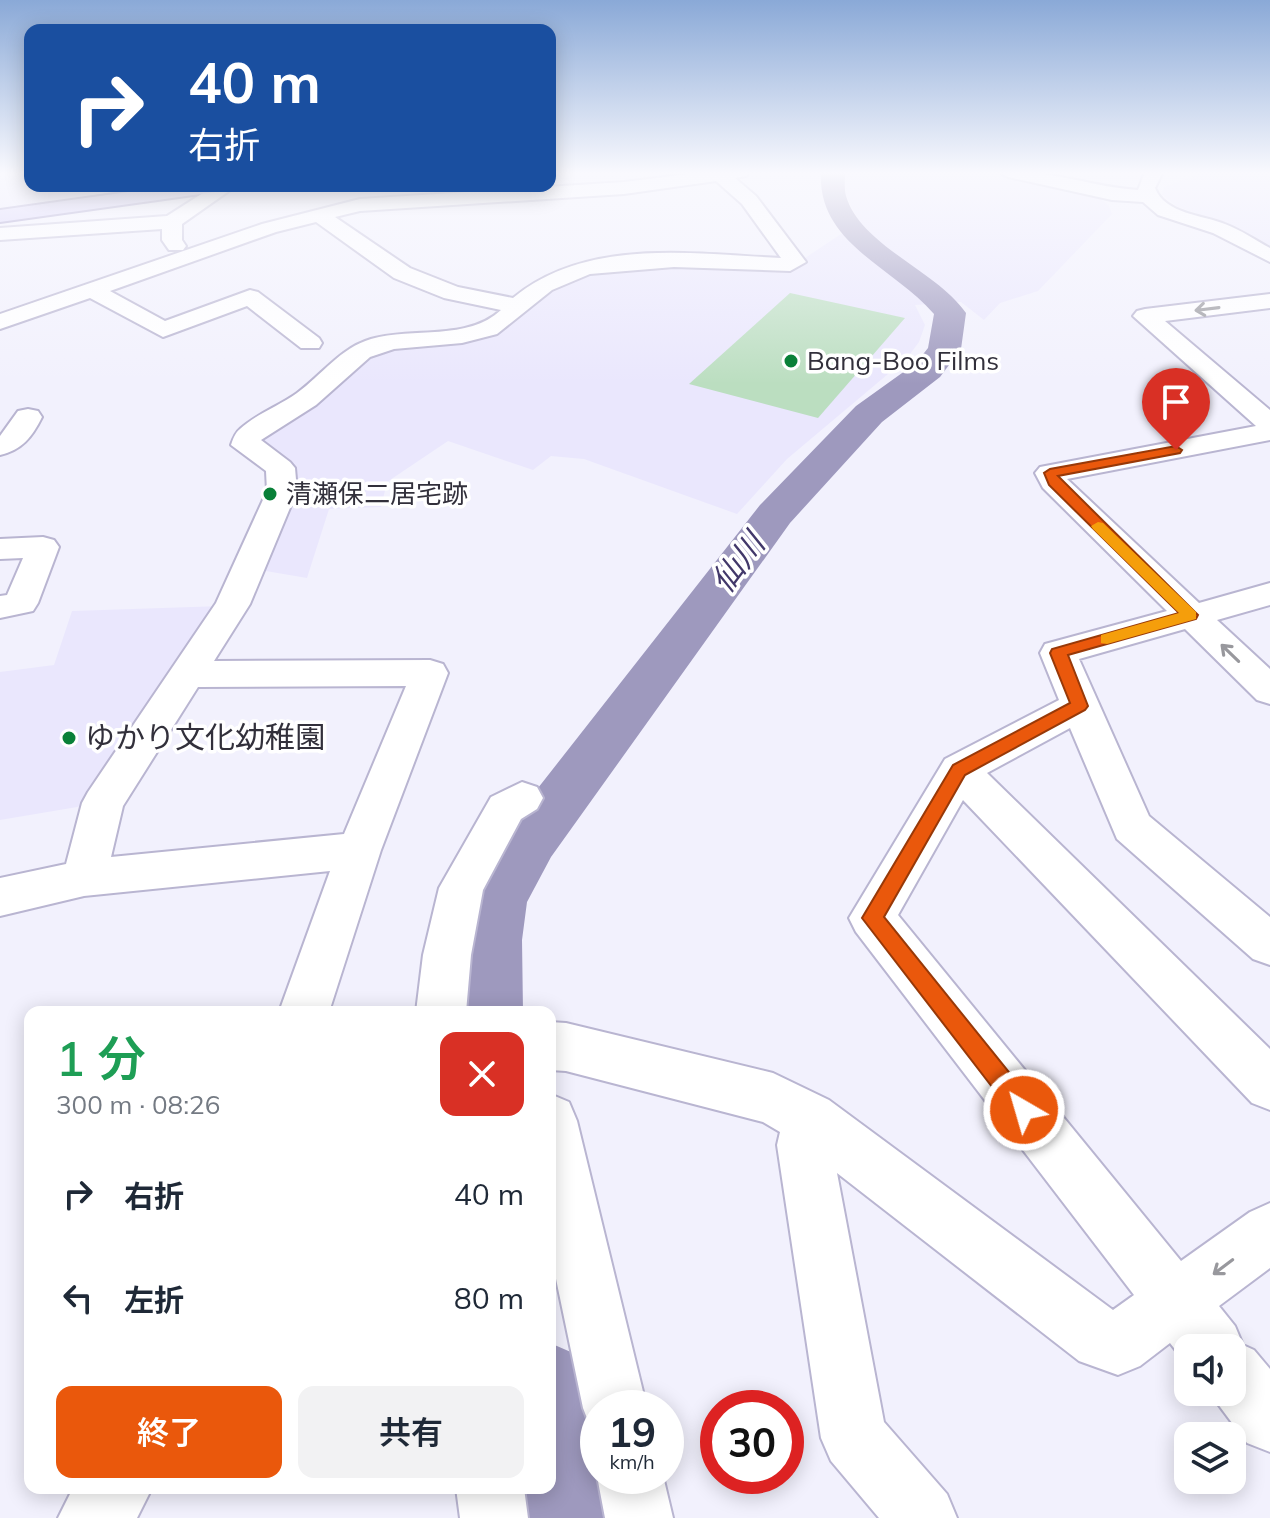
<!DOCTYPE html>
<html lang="ja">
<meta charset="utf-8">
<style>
body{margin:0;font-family:Mulish,"Noto Sans JP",sans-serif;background:#f2f2f3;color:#1f2937;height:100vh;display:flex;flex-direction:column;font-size:30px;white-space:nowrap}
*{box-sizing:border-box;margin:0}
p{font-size:26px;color:#747a83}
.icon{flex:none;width:44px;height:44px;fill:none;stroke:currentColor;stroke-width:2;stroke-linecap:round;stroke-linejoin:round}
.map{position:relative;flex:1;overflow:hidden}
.side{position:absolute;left:24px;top:1006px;width:532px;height:488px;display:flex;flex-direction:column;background:#fff;border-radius:16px;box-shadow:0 4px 20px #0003}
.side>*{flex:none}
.top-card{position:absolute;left:24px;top:24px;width:532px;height:168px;border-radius:16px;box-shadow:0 4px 20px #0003;background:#1a4fa0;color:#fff;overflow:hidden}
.controls{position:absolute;left:1174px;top:1334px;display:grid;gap:16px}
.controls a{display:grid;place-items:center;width:72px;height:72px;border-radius:16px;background:#fff;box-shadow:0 4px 20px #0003;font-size:40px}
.speed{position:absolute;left:580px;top:1390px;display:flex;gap:16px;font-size:40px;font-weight:700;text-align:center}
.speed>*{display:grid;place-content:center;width:104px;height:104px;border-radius:50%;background:#fff;box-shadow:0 4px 20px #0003;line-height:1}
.speed small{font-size:20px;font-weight:400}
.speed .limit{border:12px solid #d22;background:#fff;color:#111}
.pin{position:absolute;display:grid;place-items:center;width:68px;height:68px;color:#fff;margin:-82px -34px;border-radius:50% 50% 50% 0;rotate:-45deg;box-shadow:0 0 8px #0007}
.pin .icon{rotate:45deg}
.me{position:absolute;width:88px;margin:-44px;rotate:322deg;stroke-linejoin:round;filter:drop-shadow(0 0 6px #0008)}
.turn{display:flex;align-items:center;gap:28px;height:168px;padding:0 32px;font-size:36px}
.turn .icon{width:104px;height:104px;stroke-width:2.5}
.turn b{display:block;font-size:56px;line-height:68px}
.round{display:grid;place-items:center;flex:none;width:84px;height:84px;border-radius:16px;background:#f2f2f3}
.summary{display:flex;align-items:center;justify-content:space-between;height:136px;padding:0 32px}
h1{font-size:48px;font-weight:600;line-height:60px;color:#1e9e55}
.cta{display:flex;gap:16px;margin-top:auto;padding:16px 32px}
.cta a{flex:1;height:92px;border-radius:16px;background:#ea580c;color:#fff;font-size:32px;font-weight:600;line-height:92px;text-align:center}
.cta a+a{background:#f2f2f3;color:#1f2937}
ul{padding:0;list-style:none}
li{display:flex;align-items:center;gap:24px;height:104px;padding:0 32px}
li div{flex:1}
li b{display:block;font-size:30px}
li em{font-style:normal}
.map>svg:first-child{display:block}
.built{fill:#eae7fd}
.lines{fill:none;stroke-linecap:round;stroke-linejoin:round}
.river{fill:#9e99be;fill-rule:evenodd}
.building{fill:#bbdec0}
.minor-casing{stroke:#b9b5d1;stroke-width:4}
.major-casing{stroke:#8278b4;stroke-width:4}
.minor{fill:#fff;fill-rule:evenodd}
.major{fill:#cec5f9;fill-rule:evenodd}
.oneway{stroke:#98989d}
.route{fill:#ea580c;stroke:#983908;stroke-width:2}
.slow{fill:#f59e0b}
.poi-dot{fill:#098038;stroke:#fff;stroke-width:3}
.labels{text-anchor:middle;stroke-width:7;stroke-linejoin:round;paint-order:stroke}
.far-poi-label{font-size:26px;fill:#32303b;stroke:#fff;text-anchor:start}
.poi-label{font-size:30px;fill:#32303b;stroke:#fff;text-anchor:start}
.water-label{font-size:32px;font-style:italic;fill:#42386a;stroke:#fff}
</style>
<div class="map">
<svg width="1270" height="1518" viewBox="0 0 1270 1518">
<rect width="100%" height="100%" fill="#f2f1fd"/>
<path class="built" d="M30 172V186H206L0 213V178Z
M843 172H993L1096 194 1109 206 1112 214 1038 291 1000 303 984 320 961 302 915 305 925 325 919 342 907 358 787 459 737 514 584 459 551 456 533 470 448 441 387 482 381 507 329 509 307 578 254 569 286 490 253 443 371 351 449 345 483 336 522 307 574 274 663 264 790 268 859 222 838 180Z
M1203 172H1270V246L1237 228 1176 206 1162 194 1164 187Z
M223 606 95 804 0 820V672L54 665 72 611Z"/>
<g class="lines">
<path class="river" d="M821 172H845C845 179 844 189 846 196 861 246 936 270 966 313L961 349 940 377 882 422 790 523 551 857 527 902 522 940 523 1012H457L458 940 466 900 509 825 760 505 856 406 916 363 928 348 934 314C894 267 817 244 821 172Z
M550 1343 580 1356C598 1399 598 1430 598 1476H609L617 1518H525L521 1488H550Z"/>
</g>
<path class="building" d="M790 293 905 318 818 418 689 384Z"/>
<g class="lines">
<g class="minor-casing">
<path id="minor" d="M704 172H749L746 176 735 178 756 196 806 262 790 271 674 267 590 274 552 290 497 334 462 343 394 349 370 357 316 405 261 440 290 462 295 468 297 491 250 604 214 661 430 660 443 664 448 673 381 850 329 1012H279L330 871 84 896 0 916V878L66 864 82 803 88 792 216 603 267 491 266 471 231 445C233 439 235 433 240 429 256 414 279 406 297 393 322 375 340 348 371 339 413 327 468 341 501 310L444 298 394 278 316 222 276 232 110 291 165 321 250 290 258 292 319 338 322 343 319 348H301L247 306 163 337 90 298 0 329V314L262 224 360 199 624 182ZM716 181 742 204 781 258C693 254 587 237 513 298L458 287 410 268 335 217 360 211 624 194ZM406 686 344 834 111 857 123 806 198 687Z
M999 172C1045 168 1091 187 1138 190L1145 172H1163L1155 188C1165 214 1203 215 1225 224 1241 230 1255 240 1270 248V262L1213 233 1158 215 1143 202 1112 200 1008 177Z
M214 186H236L182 224V240L186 246 183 250H169L162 240V229L0 240V228L167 216Z
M1270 294V308L1165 321 1270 410V440L1067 479 1199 603 1270 583V605L1217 620 1270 669V704L1257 700 1185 629 1079 659 1149 816 1270 917V965L1253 959 1117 839 1070 728 987 773 1270 1049V1110L1252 1103 963 800 898 915 1181 1261 1250 1212 1270 1203V1268L1219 1306 1235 1326 1243 1345 1254 1350 1270 1369V1452L1247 1443 1209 1392H1232V1348H1188V1366L1170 1343 1140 1366 1118 1375 1079 1361 837 1173 884 1422 947 1494 957 1518H879L831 1461 821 1438 777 1145 780 1132 763 1122 566 1071 550 1070V1022L566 1023 773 1073 829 1100 1113 1310 1134 1295 856 932 849 918 945 759 1059 700 1040 653 1045 644 1167 611 1043 488 1035 473 1040 467 1256 426 1133 316 1137 311 1145 309Z
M28 409 38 411 42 417C32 437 22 450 0 455V436L18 411Z
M43 537 54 540 59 547 38 603 33 611 0 618V596L7 595 23 558 0 559V539Z
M522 782 537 787 543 798 537 809 521 819 483 890 471 955 466 1012H416L423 955 439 888 491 797Z
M550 1094 569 1102 577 1121 647 1408H598V1433L592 1431 583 1408 550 1250Z
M598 1473V1476H663L673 1518H605L597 1476Z
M73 1488H152L137 1518H58Z
M456 1488H524L528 1518H460Z"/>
</g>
<g class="major-casing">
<path id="major" d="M171 186H225L215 192 0 222V210Z"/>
</g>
<use href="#minor" class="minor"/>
<use href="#major" class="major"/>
</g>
<defs><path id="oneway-shaft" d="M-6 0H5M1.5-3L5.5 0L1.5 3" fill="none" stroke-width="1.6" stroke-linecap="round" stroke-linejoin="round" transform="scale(2)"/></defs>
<g class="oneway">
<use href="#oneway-shaft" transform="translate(1207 309) rotate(173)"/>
<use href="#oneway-shaft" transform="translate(1230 653) rotate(-136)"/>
<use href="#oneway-shaft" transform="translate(1223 1267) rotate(143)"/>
</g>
<linearGradient id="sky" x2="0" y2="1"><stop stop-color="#8aa9d7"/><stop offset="0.45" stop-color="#f9f9fe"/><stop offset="1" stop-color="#f9f9fe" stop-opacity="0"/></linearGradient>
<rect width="1270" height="384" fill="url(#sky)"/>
<path class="route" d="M1176 446 1182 450 1180 453 1058 476 1198 615 1196 619 1068 655 1088 706 1085 710 965 775 884 917 1033 1102 1036 1110 1033 1118 1024 1122 1016 1118 862 918 953 765 1070 703 1050 653 1052 649 1179 613 1049 485 1044 473 1050 469Z"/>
<path class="slow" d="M1098 522 1103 523 1196 612V619L1107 644 1101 643V635L1179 613 1093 529 1091 526Z"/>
<g class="poi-dot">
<circle cx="791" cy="361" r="8"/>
<circle cx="270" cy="494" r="8"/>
<circle cx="69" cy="738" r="8"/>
</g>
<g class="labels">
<g class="far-poi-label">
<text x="807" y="370">Bang-Boo Films</text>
<text x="286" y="503">清瀬保二居宅跡</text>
</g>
<g class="poi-label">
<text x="85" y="748">ゆかり文化幼稚園</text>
</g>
<g class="water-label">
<text transform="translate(738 563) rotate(-53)" y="11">仙川</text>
</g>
</g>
</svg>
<div class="controls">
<a><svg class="icon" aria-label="sound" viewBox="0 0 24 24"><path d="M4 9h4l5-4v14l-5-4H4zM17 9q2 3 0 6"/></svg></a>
<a><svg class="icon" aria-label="layers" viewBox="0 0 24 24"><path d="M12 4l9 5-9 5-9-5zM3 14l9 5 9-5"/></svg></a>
</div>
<div class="speed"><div>19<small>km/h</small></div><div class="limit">30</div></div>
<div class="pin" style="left:1176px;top:450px;background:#d93025"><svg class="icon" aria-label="arrive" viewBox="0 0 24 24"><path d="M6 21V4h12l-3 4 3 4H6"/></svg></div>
<svg class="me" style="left:1024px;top:1110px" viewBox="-20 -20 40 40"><circle r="17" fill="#ea580c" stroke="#fff" stroke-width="3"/><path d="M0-11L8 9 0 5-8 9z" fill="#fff"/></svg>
<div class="top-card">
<div class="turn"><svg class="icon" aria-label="right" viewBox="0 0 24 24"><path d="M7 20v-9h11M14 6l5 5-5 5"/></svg><div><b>40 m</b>右折</div></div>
</div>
<section class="side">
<div class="summary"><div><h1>1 分</h1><p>300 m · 08:26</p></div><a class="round" style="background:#d93025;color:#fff"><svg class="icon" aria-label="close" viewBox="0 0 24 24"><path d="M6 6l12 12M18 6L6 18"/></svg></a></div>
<ul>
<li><svg class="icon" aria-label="right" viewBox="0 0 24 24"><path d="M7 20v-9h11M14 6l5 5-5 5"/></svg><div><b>右折</b></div><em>40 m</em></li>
<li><svg class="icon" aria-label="left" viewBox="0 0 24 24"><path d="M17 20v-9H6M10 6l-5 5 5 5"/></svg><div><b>左折</b></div><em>80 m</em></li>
</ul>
<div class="cta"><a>終了</a><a>共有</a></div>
</section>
</div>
